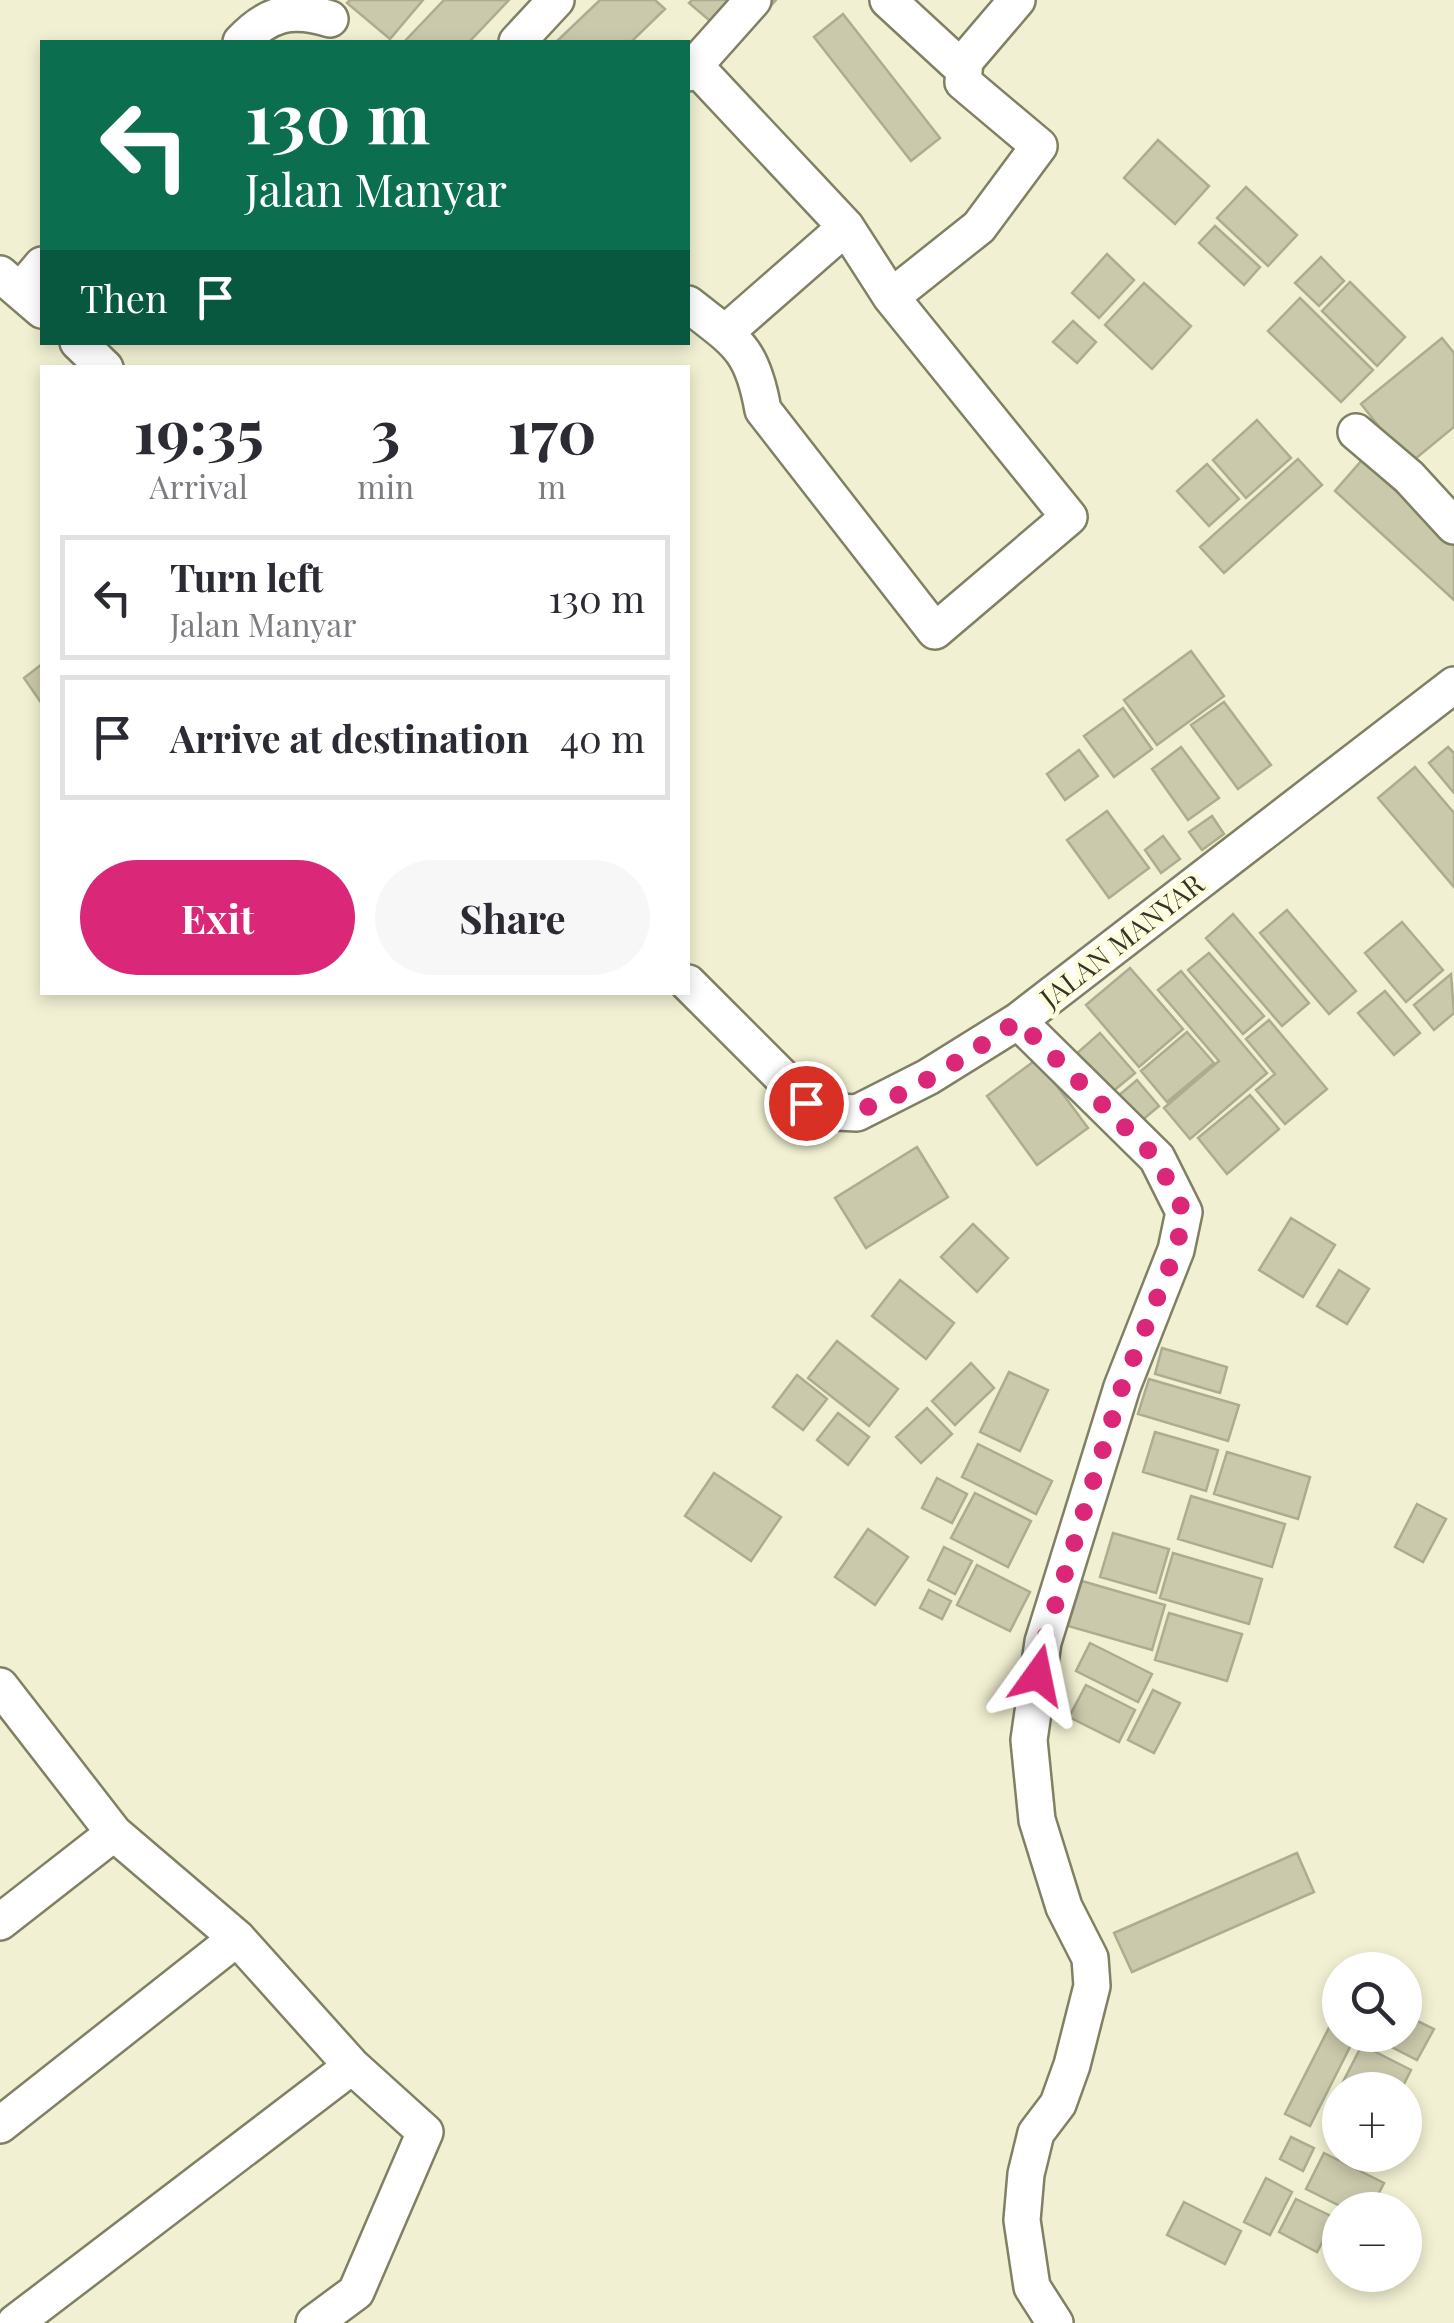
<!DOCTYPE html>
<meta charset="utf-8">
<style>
body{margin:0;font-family:"Playfair Display",serif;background:#f7f7f7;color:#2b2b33;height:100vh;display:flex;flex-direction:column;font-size:38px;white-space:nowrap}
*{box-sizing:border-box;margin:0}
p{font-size:32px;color:#7c7c81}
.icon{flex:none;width:55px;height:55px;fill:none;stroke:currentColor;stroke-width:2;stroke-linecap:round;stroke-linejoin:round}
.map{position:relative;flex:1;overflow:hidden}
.drawer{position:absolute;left:40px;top:365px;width:650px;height:630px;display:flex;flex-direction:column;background:#fff;border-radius:0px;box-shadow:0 5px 15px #0003}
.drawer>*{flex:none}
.banner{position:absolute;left:40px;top:40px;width:650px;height:305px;border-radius:0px;box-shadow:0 5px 15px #0003;background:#0b6e4f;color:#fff;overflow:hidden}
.tools{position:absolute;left:1322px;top:1952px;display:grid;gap:20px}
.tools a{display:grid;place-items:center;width:100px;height:100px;border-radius:50%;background:#fff;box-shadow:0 5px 15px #0003;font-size:50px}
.pin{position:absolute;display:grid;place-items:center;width:85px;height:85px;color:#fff;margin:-42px;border:5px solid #fff;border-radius:50%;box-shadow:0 2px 10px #0007}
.me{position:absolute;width:110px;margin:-55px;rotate:12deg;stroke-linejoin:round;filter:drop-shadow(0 0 8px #0008)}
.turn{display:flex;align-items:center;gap:35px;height:210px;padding:0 40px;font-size:45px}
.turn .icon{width:130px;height:130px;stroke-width:2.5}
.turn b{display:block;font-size:70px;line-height:85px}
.then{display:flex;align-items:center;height:95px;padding:0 40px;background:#0003;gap:20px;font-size:38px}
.eta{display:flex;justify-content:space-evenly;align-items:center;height:170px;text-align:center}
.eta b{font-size:60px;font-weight:700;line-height:70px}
.button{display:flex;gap:20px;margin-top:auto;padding:20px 40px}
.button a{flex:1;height:115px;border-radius:60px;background:#db2777;color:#fff;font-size:40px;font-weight:700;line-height:115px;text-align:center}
.button a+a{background:#f7f7f7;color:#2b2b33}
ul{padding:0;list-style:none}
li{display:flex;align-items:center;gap:30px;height:125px;margin:0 20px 15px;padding:0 20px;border:5px solid #e1e1e2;border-radius:0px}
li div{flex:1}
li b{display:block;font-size:38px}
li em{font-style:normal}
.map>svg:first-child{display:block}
.building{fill:#cac9ac;stroke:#acac8f;stroke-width:2.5}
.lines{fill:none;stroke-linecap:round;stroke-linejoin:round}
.minor-casing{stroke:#808064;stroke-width:40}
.minor{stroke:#fff;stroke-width:35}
.route{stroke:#db2777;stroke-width:18;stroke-dasharray:0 32.4}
.labels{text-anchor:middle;stroke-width:9;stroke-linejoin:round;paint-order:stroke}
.street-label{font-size:28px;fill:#343428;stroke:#fefedf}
</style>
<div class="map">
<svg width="1454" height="2323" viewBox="0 0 1454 2323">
<rect width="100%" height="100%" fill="#f1f0d2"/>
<path class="building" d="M350 0H423L390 39 347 3Z
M444 0H509L469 42H404Z
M600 0H655L665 9 631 42H556Z
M692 0H776L737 44 689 3Z
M843 14 940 138 911 161 814 37Z
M1158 140 1209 186 1175 224 1124 178Z
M1246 187 1297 235 1268 266 1217 218Z
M1215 226 1260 267 1244 285 1199 243Z
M1107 254 1134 280 1099 318 1072 293Z
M1321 257 1344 281 1319 306 1295 283Z
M1350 282 1405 337 1377 366 1322 311Z
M1144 283 1191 326 1152 369 1105 325Z
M1300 298 1373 370 1341 402 1268 331Z
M1073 321 1096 342 1077 363 1053 342Z
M1442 338 1454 353V427L1409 464 1361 404Z
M1257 420 1291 458 1246 498 1213 460Z
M1298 459 1322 485 1224 573 1200 547Z
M1362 460 1454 544V600L1335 491Z
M1207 464 1239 499 1209 526 1177 491Z
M1191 651 1224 696 1157 745 1124 700Z
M42 664V704L24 678Z
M1224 702 1271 765 1238 789 1191 725Z
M1123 708 1152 749 1114 777 1084 736Z
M1181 747 1219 798 1188 820 1152 769Z
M1448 747 1454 753V793L1429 763Z
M1079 750 1098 776 1065 800 1047 774Z
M1415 767 1454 813V887L1378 798Z
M1107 811 1149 868 1109 898 1067 840Z
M1212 816 1224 834 1202 850 1189 832Z
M1163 836 1180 859 1161 873 1145 850Z
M1287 910 1356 991 1329 1014 1260 933Z
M1233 914 1309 1003 1282 1026 1206 938Z
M1402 922 1443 970 1406 1002 1365 953Z
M1209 953 1264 1016 1243 1034 1188 970Z
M1130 968 1183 1029 1139 1067 1086 1005Z
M1181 971 1267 1073 1190 1139 1164 1108 1219 1061 1158 990Z
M1451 974 1454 1013 1434 1030 1414 1005Z
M1385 991 1420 1033 1394 1055 1358 1013Z
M1269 1020 1327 1089 1285 1124 1256 1090 1275 1074 1246 1039Z
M1187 1032 1214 1063 1167 1102 1141 1071Z
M1100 1033 1135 1073 1111 1093 1076 1054Z
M1037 1059 1088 1128 1037 1165 987 1096Z
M1137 1080 1159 1106 1133 1128 1111 1102Z
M1250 1095 1279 1129 1227 1174 1198 1138Z
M917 1147 948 1197 866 1248 835 1198Z
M1291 1218 1335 1245 1303 1297 1259 1270Z
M973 1224 1008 1258 977 1292 941 1257Z
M1339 1270 1369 1289 1347 1324 1317 1306Z
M900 1280 954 1323 926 1359 872 1316Z
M837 1341 898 1389 869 1426 808 1378Z
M1162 1348 1227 1367 1220 1393 1155 1374Z
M971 1363 994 1388 955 1425 932 1401Z
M1009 1372 1048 1390 1020 1451 980 1432Z
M797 1375 827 1399 803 1430 773 1407Z
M1149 1379 1239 1405 1228 1441 1138 1414Z
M927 1408 952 1434 921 1463 896 1437Z
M838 1413 869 1437 848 1465 817 1440Z
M1155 1432 1218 1450 1206 1491 1143 1472Z
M978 1444 1052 1481 1036 1514 962 1477Z
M1227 1452 1310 1477 1298 1519 1214 1494Z
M714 1473 781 1517 751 1561 685 1516Z
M937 1478 967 1494 952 1523 922 1508Z
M975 1493 1031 1521 1008 1567 951 1538Z
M1191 1496 1285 1524 1272 1567 1178 1539Z
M1417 1504 1446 1519 1423 1562 1395 1547Z
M868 1529 908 1557 875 1605 835 1577Z
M1113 1533 1169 1549 1156 1593 1100 1577Z
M944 1547 972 1561 955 1594 928 1580Z
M1173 1553 1262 1579 1249 1624 1160 1598Z
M977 1565 1030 1592 1010 1631 957 1605Z
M1082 1581 1165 1605 1152 1650 1068 1626Z
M929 1590 951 1601 942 1619 920 1608Z
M1169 1613 1242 1634 1227 1681 1155 1660Z
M1090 1643 1152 1674 1138 1702 1076 1671Z
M1086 1685 1135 1710 1119 1742 1069 1717Z
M1153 1690 1180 1703 1154 1753 1128 1740Z
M1297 1853 1314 1892 1132 1972 1114 1933Z
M1340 2006V2035H1356L1310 2126 1285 2114Z
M1405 2015 1434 2029 1417 2060 1368 2035H1405Z
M1362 2045 1411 2070 1401 2090H1340V2112L1330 2107Z
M1291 2137 1314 2148 1303 2171 1280 2159Z
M1324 2153 1384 2183 1370 2210H1348L1306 2189Z
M1266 2178 1292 2192 1270 2235 1244 2222Z
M1296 2199 1335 2218 1317 2252 1279 2232Z
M1184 2202 1241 2231 1225 2264 1167 2235Z"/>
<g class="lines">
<g class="minor-casing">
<path id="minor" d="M888 0 964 70
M241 42C268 13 292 7 330 19
M517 42 556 0
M695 66 846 227
M688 73 753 0
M0 274 42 310
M21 290 42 265
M891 297 979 227 1039 146 963 82 965 61 1017 0
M688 304C736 342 752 347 763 410L935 631 1069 517 891 297 846 227 725 333
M78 342 105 368
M1356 432 1409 477 1454 526
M688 983 816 1111 857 1113 928 1077 1018 1021 1454 685
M1018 1021 1157 1158 1184 1212 1176 1250 1122 1387 1043 1642 1029 1740 1037 1820 1064 1907 1090 1958 1092 1986 1072 2065 1058 2104 1036 2133 1026 2174 1022 2220 1032 2287 1055 2323
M0 1686 114 1833 237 1938 352 2066 425 2132 356 2292 314 2323
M0 1922 114 1833
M0 2125 237 1938
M15 2323 352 2066"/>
</g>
<use href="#minor" class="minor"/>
</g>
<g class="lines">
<path class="route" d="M806 1103C855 1142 973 1049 1018 1021L1156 1158 1184 1212 1176 1250 1122 1387 1044 1642 1038 1675"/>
</g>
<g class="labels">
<g class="street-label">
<text transform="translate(1122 941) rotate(-38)" y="10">JALAN MANYAR</text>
</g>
</g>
</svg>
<div class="tools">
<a><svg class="icon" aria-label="search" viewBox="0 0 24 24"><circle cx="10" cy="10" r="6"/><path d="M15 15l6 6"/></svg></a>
<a>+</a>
<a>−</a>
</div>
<div class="pin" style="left:806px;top:1103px;background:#d93025"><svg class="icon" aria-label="arrive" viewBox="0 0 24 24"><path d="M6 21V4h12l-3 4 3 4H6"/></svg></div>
<svg class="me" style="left:1038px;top:1675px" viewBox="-20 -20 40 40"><path d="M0-17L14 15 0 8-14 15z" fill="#db2777" stroke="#fff" stroke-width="4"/></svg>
<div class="banner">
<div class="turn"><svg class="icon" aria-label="left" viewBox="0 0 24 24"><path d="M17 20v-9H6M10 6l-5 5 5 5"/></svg><div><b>130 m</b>Jalan Manyar</div></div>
<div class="then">Then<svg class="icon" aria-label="arrive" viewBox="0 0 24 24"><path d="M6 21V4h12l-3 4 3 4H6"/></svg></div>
</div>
<section class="drawer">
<div class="eta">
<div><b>19:35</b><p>Arrival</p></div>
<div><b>3</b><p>min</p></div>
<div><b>170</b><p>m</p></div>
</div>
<ul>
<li><svg class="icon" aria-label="left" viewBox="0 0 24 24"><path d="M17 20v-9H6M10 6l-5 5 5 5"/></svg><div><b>Turn left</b><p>Jalan Manyar</p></div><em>130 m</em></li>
<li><svg class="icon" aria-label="arrive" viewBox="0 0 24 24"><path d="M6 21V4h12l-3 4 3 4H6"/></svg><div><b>Arrive at destination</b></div><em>40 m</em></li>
</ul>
<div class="button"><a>Exit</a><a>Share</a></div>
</section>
</div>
